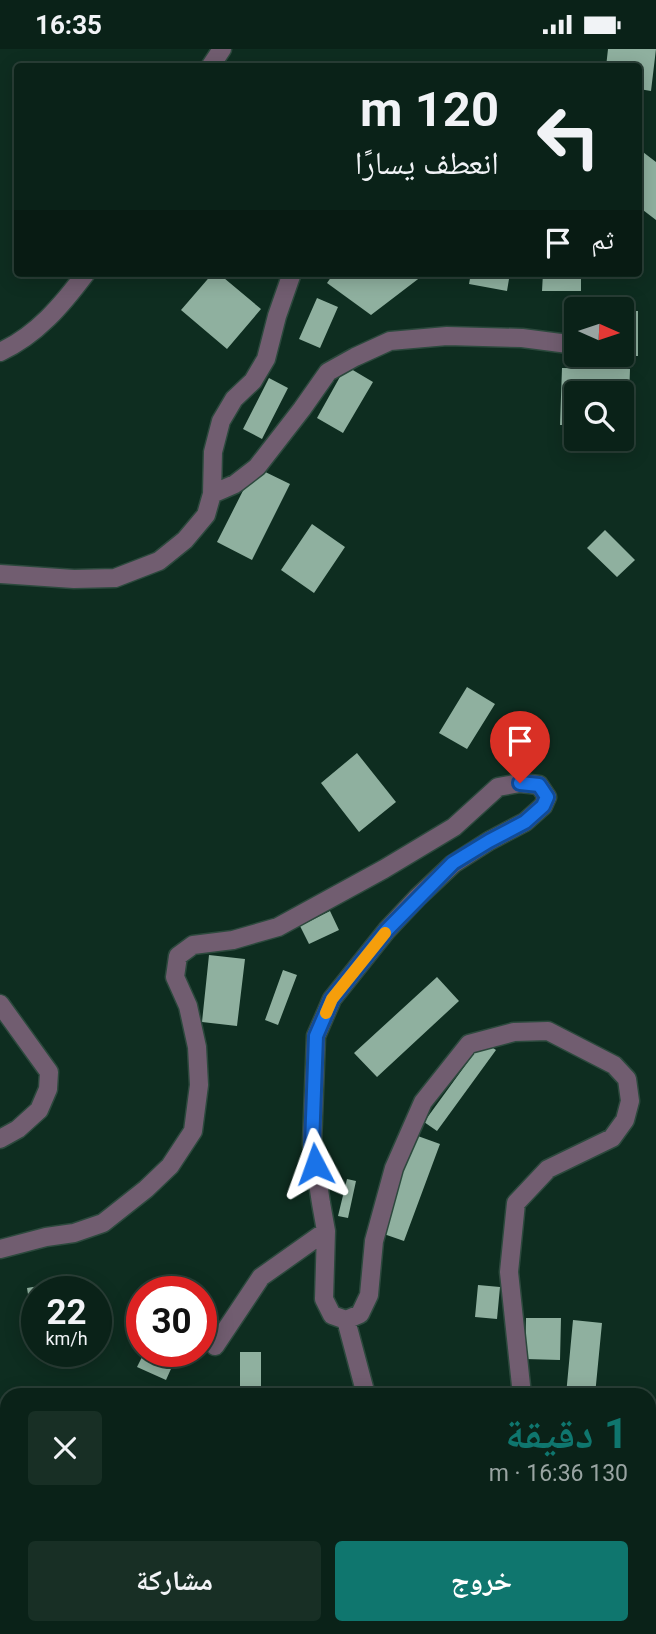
<!DOCTYPE html>
<html lang="ar">
<meta charset="utf-8">
<style>
body{margin:0;font-family:Roboto,"Noto Naskh Arabic",sans-serif;background:#182f25;color:#f1f3f6;direction:rtl;height:100vh;display:flex;flex-direction:column;font-size:26px;white-space:nowrap}
*{box-sizing:border-box;margin:0}
p{font-size:23px;color:#99a4a2}
.icon{flex:none;width:38px;height:38px;fill:none;stroke:currentColor;stroke-width:2;stroke-linecap:round;stroke-linejoin:round}
.map{position:relative;flex:1;overflow:hidden;direction:ltr}
.details{position:absolute;left:0px;top:1339px;width:656px;height:247px;display:flex;flex-direction:column;background:#0a2218;border-radius:21px 21px 0 0;box-shadow:0 4px 18px #0003,0 0 0 2px #2a3f37;direction:rtl}
.details>*{flex:none}
.top-card{position:absolute;left:14px;top:14px;width:628px;height:214px;border-radius:7px;box-shadow:0 4px 18px #0003,0 0 0 2px #2a3f37;direction:rtl;background:#0a2218;color:#f1f3f6;overflow:hidden}
.needle{width:46px;rotate:93deg}
.buttons{position:absolute;left:564px;top:248px;display:grid;gap:14px}
.buttons a{display:grid;place-items:center;width:70px;height:70px;border-radius:7px;background:#0a2218;box-shadow:0 4px 18px #0003,0 0 0 2px #2a3f37;font-size:35px}
.speed{position:absolute;left:21px;top:1227px;display:flex;gap:14px;font-size:35px;font-weight:700;text-align:center}
.speed>*{display:grid;place-content:center;width:91px;height:91px;border-radius:50%;background:#0a2218;box-shadow:0 4px 18px #0003,0 0 0 2px #2a3f37;line-height:1}
.speed small{font-size:18px;font-weight:400}
.speed .limit{border:10px solid #d22;background:#fff;color:#111}
.pin{position:absolute;display:grid;place-items:center;width:60px;height:60px;color:#fff;margin:-72px -30px;border-radius:50% 50% 50% 0;rotate:-45deg;box-shadow:0 0 7px #0007}
.pin .icon{rotate:45deg}
.me{position:absolute;width:77px;margin:-38px;rotate:356deg;stroke-linejoin:round;filter:drop-shadow(0 0 5px #0008)}
.turn{display:flex;align-items:center;gap:24px;height:147px;padding:0 28px;font-size:32px}
.turn .icon{width:91px;height:91px;stroke-width:2.5}
.turn b{display:block;font-size:49px;line-height:60px}
.then{display:flex;align-items:center;height:66px;padding:0 28px;background:#0003;gap:14px;font-size:26px}
.round{display:grid;place-items:center;flex:none;width:74px;height:74px;border-radius:7px;background:#182f25}
.headline{display:flex;align-items:center;justify-content:space-between;height:119px;padding:0 28px}
h1{font-size:42px;font-weight:700;line-height:52px;color:#0f766e}
.button{display:flex;gap:14px;margin-top:auto;padding:14px 28px}
.button a{flex:1;height:80px;border-radius:7px;background:#0f766e;color:#fff;font-size:28px;font-weight:700;line-height:80px;text-align:center}
.button a+a{background:#182f25;color:#f1f3f6}
.status{display:flex;justify-content:space-between;align-items:center;height:49px;padding:0 35px;background:#0a2218;direction:ltr}
.status svg{height:19px;fill:currentColor}
.map>svg:first-child{display:block}
.building{fill:#8fb09f}
.lines{fill:none;stroke-linecap:round;stroke-linejoin:round}
.street-casing{stroke:#2c493d;stroke-width:21}
.street{stroke:#715d70;stroke-width:18}
.route-casing{stroke:#114b97;stroke-width:18}
.route{stroke:#1a73e8;stroke-width:12}
.slow{stroke:#f59e0b;stroke-width:12}
</style>
<div class="status"><b>16:35</b><svg viewBox="0 0 49 12"><path d="M0 12V9h3v3zM5 12V6h3v6zM10 12V3h3v9zM15 12V0h3v12zM26 1h20v11H26zM47 4h2v5h-2z"/></svg></div>
<div class="map">
<svg width="656" height="1585" viewBox="0 0 656 1585">
<rect width="100%" height="100%" fill="#0e2d20"/>
<path class="building" d="M608 0H656L651 42 639 40V18H606Z
M639 100 656 113V171L639 158Z
M213 224H218L261 260 227 300 181 261Z
M334 224H426L371 266 327 234Z
M471 224H510L507 242 469 235Z
M543 224H581V242H542Z
M317 249 338 258 320 299 299 290Z
M621 262H638V307H621Z
M346 317 373 333 343 384 317 369Z
M562 319 630 320 628 377H621V345H576V376H560Z
M269 329 288 339 262 390 243 380Z
M255 418 290 435 252 511 217 493Z
M312 475 345 498 314 544 281 521Z
M605 481 635 511 617 528 587 499Z
M467 638 495 655 467 700 439 684Z
M357 704 396 753 359 783 321 734Z
M330 862 339 881 309 895 300 877Z
M209 906 245 910 237 977 202 973Z
M283 921 297 926 278 976 265 971Z
M437 928 459 952 377 1028 354 1004Z
M483 992 496 1001 437 1082 424 1073Z
M415 1086 440 1095 404 1192 378 1183Z
M347 1130 356 1132 348 1169 338 1167Z
M164 1229 178 1242H150Z
M63 1233 64 1242H37V1257L30 1258 27 1239Z
M478 1236 500 1238 497 1270 475 1268Z
M526 1269H561L560 1311 525 1310Z
M573 1271 602 1274 595 1346H566Z
M145 1302H179L166 1331 137 1318Z
M240 1303H261V1346H240Z
M347 1339V1346H316V1340Z
M595 1578H624L629 1585H587Z"/>
<g class="lines">
<g class="street-casing">
<path id="street" d="M210 18 222 0
M0 303C37 286 62 256 86 224
M212 445 235 435 257 418 302 360 328 323 355 308 390 292 447 287 522 289 576 296
M0 525 74 530 115 529 159 512 185 491 206 466 212 445 213 403 221 372 234 350 253 332 266 310 277 267 292 224
M0 955 49 1023 48 1040 39 1061 18 1080 0 1090
M0 1200 46 1188 74 1184 103 1174 146 1140 170 1117 193 1082 199 1036 197 998 188 957 175 928 178 907 193 896 233 891 278 878 384 820 454 778 498 738 520 734 539 736 547 748 543 757 525 773 489 792 453 815 418 848 387 881 332 950 316 987 312 1095 321 1154 326 1182 324 1250 332 1266 346 1271 360 1265 369 1246 374 1192 394 1119 423 1053 469 995 514 983 548 982 614 1016 627 1030 630 1052 625 1071 612 1089 548 1120 516 1154 509 1223 522 1346
M346 1271 366 1346
M215 1297 261 1228 326 1182"/>
</g>
<use href="#street" class="street"/>
</g>
<g class="lines">
<g class="route-casing">
<path id="route" d="M315 1115 312 1096 316 987 332 950 387 881 453 814 489 792 525 773 543 757 547 748 539 736 520 734"/>
</g>
<use href="#route" class="route"/>
<path class="slow" d="M326 964 332 950 385 884"/>
</g>
</svg>
<div class="buttons">
<a><svg class="needle" viewBox="-14 -14 28 28"><path d="M0-13l5 13h-10z" fill="#e53935"/><path d="M0 13l5-13h-10z" fill="#99a4a2"/></svg></a>
<a><svg class="icon" aria-label="search" viewBox="0 0 24 24"><circle cx="10" cy="10" r="6"/><path d="M15 15l6 6"/></svg></a>
</div>
<div class="speed"><div>22<small>km/h</small></div><div class="limit">30</div></div>
<div class="pin" style="left:520px;top:734px;background:#d93025"><svg class="icon" aria-label="arrive" viewBox="0 0 24 24"><path d="M6 21V4h12l-3 4 3 4H6"/></svg></div>
<svg class="me" style="left:315px;top:1115px" viewBox="-20 -20 40 40"><path d="M0-17L14 15 0 8-14 15z" fill="#1a73e8" stroke="#fff" stroke-width="4"/></svg>
<div class="top-card">
<div class="turn"><svg class="icon" aria-label="left" viewBox="0 0 24 24"><path d="M17 20v-9H6M10 6l-5 5 5 5"/></svg><div><b>120 m</b>انعطف يسارًا</div></div>
<div class="then">ثم<svg class="icon" aria-label="arrive" viewBox="0 0 24 24"><path d="M6 21V4h12l-3 4 3 4H6"/></svg></div>
</div>
<section class="details">
<div class="headline"><div><h1>1 دقيقة</h1><p>130 m · 16:36</p></div><a class="round"><svg class="icon" aria-label="close" viewBox="0 0 24 24"><path d="M6 6l12 12M18 6L6 18"/></svg></a></div>
<div class="button"><a>خروج</a><a>مشاركة</a></div>
</section>
</div>
